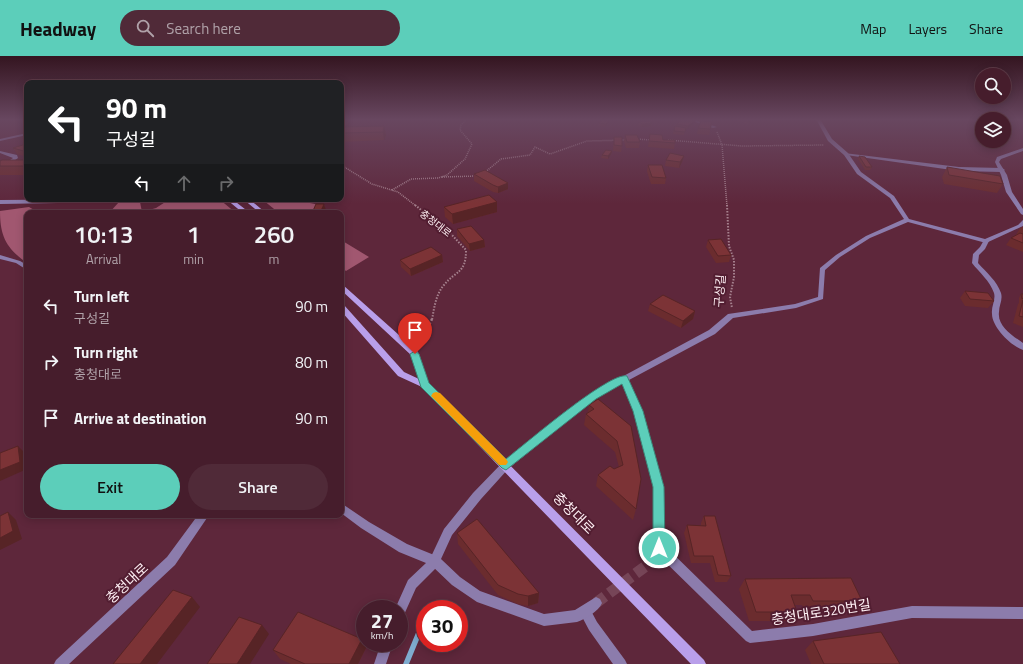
<!DOCTYPE html>
<meta charset="utf-8">
<style>
body{margin:0;font-family:"Titillium Web","Noto Sans KR",sans-serif;background:#502a38;color:#f1f3f6;height:100vh;display:flex;flex-direction:column;font-size:15px;white-space:nowrap}
*{box-sizing:border-box;margin:0}
p{font-size:13px;color:#b0a2a9}
.icon{flex:none;width:22px;height:22px;fill:none;stroke:currentColor;stroke-width:2;stroke-linecap:round;stroke-linejoin:round}
.map{position:relative;flex:1;overflow:hidden}
.sheet{position:absolute;left:24px;top:154px;width:320px;height:308px;display:flex;flex-direction:column;background:#461d2c;border-radius:8px;box-shadow:0 2px 10px #0003,0 0 0 1px #5e3b48}
.sheet>*{flex:none}
.guide{position:absolute;left:24px;top:24px;width:320px;height:122px;border-radius:8px;box-shadow:0 2px 10px #0003,0 0 0 1px #5e3b48;background:#202124;color:#fff;overflow:hidden}
.fabs{position:absolute;left:975px;top:12px;display:grid;gap:8px}
.fabs a{display:grid;place-items:center;width:36px;height:36px;border-radius:50%;background:#461d2c;box-shadow:0 2px 10px #0003,0 0 0 1px #5e3b48;font-size:20px}
.speed{position:absolute;left:356px;top:544px;display:flex;gap:8px;font-size:20px;font-weight:700;text-align:center}
.speed>*{display:grid;place-content:center;width:52px;height:52px;border-radius:50%;background:#461d2c;box-shadow:0 2px 10px #0003,0 0 0 1px #5e3b48;line-height:1}
.speed small{font-size:10px;font-weight:400}
.speed .limit{border:6px solid #d22;background:#fff;color:#111}
.pin{position:absolute;display:grid;place-items:center;width:34px;height:34px;color:#fff;margin:-41px -17px;border-radius:50% 50% 50% 0;rotate:-45deg;box-shadow:0 0 4px #0007}
.pin .icon{rotate:45deg}
.me{position:absolute;width:44px;margin:-22px;rotate:0deg;stroke-linejoin:round;filter:drop-shadow(0 0 3px #0008)}
.turn{display:flex;align-items:center;gap:14px;height:84px;padding:0 16px;font-size:18px}
.turn .icon{width:52px;height:52px;stroke-width:2.5}
.turn b{display:block;font-size:28px;line-height:34px}
.lanes{display:flex;align-items:center;height:38px;padding:0 16px;background:#0003;justify-content:center;gap:20px;direction:ltr}
.lanes .off{opacity:.35}
.eta{display:flex;justify-content:space-evenly;align-items:center;height:68px;text-align:center}
.eta b{font-size:24px;font-weight:600;line-height:28px}
.primary-button{display:flex;gap:8px;margin-top:auto;padding:8px 16px}
.primary-button a{flex:1;height:46px;border-radius:24px;background:#5cceba;color:#111;font-size:16px;font-weight:600;line-height:46px;text-align:center}
.primary-button a+a{background:#502a38;color:#f1f3f6}
ul{padding:0;list-style:none}
li{display:flex;align-items:center;gap:12px;height:56px;padding:0 16px}
li div{flex:1}
li b{display:block;font-size:15px}
li em{font-style:normal}
header{display:flex;align-items:center;gap:24px;box-sizing:border-box;height:56px;padding:0 20px;background:#5cceba;color:#111}
header strong{font-size:19px}
nav{display:flex;gap:22px;margin-inline-start:auto;font-size:14px}
.search{width:280px;height:36px;background:#502a38;display:flex;align-items:center;gap:10px;box-sizing:border-box;padding:0 14px;border-radius:22px;color:#b0a2a9;font-size:15px}
.map>svg:first-child{display:block}
.forest{fill:#a15770}
.lines{fill:none;stroke-linecap:round;stroke-linejoin:round}
.stream{stroke:#7faccf;stroke-width:5.5}
.street-tunnel{stroke:#764557;stroke-width:11;stroke-dasharray:11 5.5;stroke-linecap:butt}
.path-far2{stroke:#a5808d;stroke-width:1.5;stroke-dasharray:1 1;stroke-linecap:butt}
.path-far1{stroke:#a5808d;stroke-width:2;stroke-dasharray:1.5 1.5;stroke-linecap:butt}
.path{stroke:#a5808d;stroke-width:2.5;stroke-dasharray:2 2;stroke-linecap:butt}
.lane{fill:#8c7cac;fill-rule:evenodd}
.street{fill:#8c7cac;fill-rule:evenodd}
.secondary{fill:#b99fea;fill-rule:evenodd}
.wall{fill:#6b2c2e}
.shaded-wall{fill:#572426}
.building{fill:#7c3336;stroke:#572426}
.route{fill:#5cceba;stroke:#3c8679}
.slow{fill:#f59e0b}
.labels{text-anchor:middle;stroke-width:4;stroke-linejoin:round;paint-order:stroke}
.far-street-label{font-size:10px;fill:#feeff3;stroke:#521d31}
.street-label{font-size:12px;fill:#feeff3;stroke:#521d31}
.near-street-label{font-size:14px;fill:#feeff3;stroke:#521d31}
</style>
<header>
<strong>Headway</strong>
<div class="search"><svg class="icon" aria-label="search" viewBox="0 0 24 24"><circle cx="10" cy="10" r="6"/><path d="M15 15l6 6"/></svg>Search here</div>
<nav><a>Map</a><a>Layers</a><a>Share</a></nav>
</header>
<div class="map">
<svg width="1023" height="608" viewBox="0 0 1023 608">
<rect width="100%" height="100%" fill="#5e273b"/>
<path class="forest" d="M170 143H219L236 157H109L119 146H140L142 156 156 152Z
M263 144 300 145 325 150 309 157H279Z
M29 151 36 155 35 157H27V207C6 192 0 180 0 155Z
M341 184 369 201 346 215 341 211Z"/>
<g class="lines">
<path class="stream" d="M429 553 430 550
M406 608 425 562"/>
<path class="street-tunnel" d="M596 547 654 504"/>
<path class="path-far2" d="M717 76 722 89 727 150
M636 83 651 84
M668 84 742 90 824 89
M341 109 372 128 398 136 416 150
M484 117 501 103 530 99 535 91 550 98 587 85 627 84
M442 121 476 120
M392 134 411 123 438 122 447 119 465 103 472 88 460 74 461 69 467 63"/>
<path class="path-far1" d="M415 149 451 178 466 194C466 218 456 214 444 229 436 238 434 252 432 264
M727 149 729 190 734 204V221L730 241 732 252"/>
<path class="path" d="M419 290 432 263"/>
<path class="lane" d="M346 63H354L341 67V65Z
M687 63H694L717 71 713 72Z
M0 95 17 99 18 102 0 115V111L13 102 0 97Z
M844 97 959 111 1002 112 1005 114 1002 116 959 115 846 99H844Z
M117 143V145L115 146 0 148V144Z
M986 183 989 185 985 193 979 199 978 207C986 216 997 225 1001 237 1003 244 999 249 999 256 997 270 1013 280 1023 287V294C1011 290 992 271 992 258 991 250 996 244 994 237 990 225 979 216 972 207L973 198 980 191 984 184Z
M0 199 20 205 27 209V214L16 207 0 203Z
M341 447 369 466 407 488 439 501 441 505 439 509 416 532 403 561 399 563V553H395L408 524 426 507 399 496 361 472 341 457Z
M198 459H209L175 509 69 608H54L56 604 167 501Z
M659 487 663 488 752 575 813 568 912 550 1023 551V563L912 562 813 580 750 587 746 585 655 496 654 492 655 488Z
M585 549 589 551 597 566 625 604 627 608H613L589 574 579 555 581 551Z
M381 587H393L386 608H374Z"/>
<path class="street" d="M816 63H820L832 83 848 97 861 116 894 140 909 163 985 183 1018 169 1023 164V170L986 187 908 166 870 182 840 201 825 214 823 243 796 252 733 262 715 278 629 324 642 355 664 431V492L658 508 654 509 650 508 648 504 654 492V431L634 355 622 328 596 342 509 412 481 443 452 479 441 503 460 521 480 535 544 558 575 554 596 541 600 543 602 547C599 555 585 563 577 566L544 570 477 546 452 529 431 509 429 505 444 473 473 437 503 406 590 338 709 274 728 258 795 248 818 241 820 212 836 199 866 180 904 163 890 142 857 118 844 99 828 85Z
M27 77V79L0 85V83Z
M1023 92V95L1001 103 999 106 1007 119 1012 136 1023 153V159L1021 158 1006 136 1001 119 995 106 997 101Z"/>
<path class="secondary" d="M226 143H232L250 157H243Z
M243 143H249L266 157H260Z
M341 228 343 229 418 296 429 328 704 604 706 608H691L422 331 398 320 341 255V249H344L404 316 419 323 411 299 341 234Z"/>
</g>
<path class="wall" d="M601 63H608L607 64 609 67 605 71 599 70V67L601 65Z
M651 63H663V64L657 67 650 66Z
M697 63H712V64L709 66H712L709 79 697 78 700 66 697 65Z
M732 63H753L752 66 748 68Z
M341 64H350V67L348 71 384 70 386 79 384 84 341 86Z
M639 66 652 67 651 70 642 71 638 69Z
M695 66 687 73H685L684 79 673 78 675 70H676L677 68Z
M650 78 663 84 675 87 674 93 648 91Z
M625 79 640 86 639 92H626L624 85Z
M614 81 622 90 621 96 613 95Z
M27 88V101L17 98 13 92Z
M612 95 611 98 608 103 601 102 602 99Z
M684 100 682 106 679 112 665 110 666 104Z
M859 100 872 111 870 114H865L858 103Z
M27 104V119H0V105Z
M648 109 666 122 665 128H651L647 115Z
M947 111 1003 128 997 137 944 128 942 121Z
M474 118 508 127V133L498 137 493 136 474 125Z
M444 151 497 156 453 168 445 161Z
M1023 171V196L1006 189 1011 182 1016 179 1020 172Z
M457 173 484 184 485 191 470 195 457 180Z
M708 184 731 199 729 206 716 207 706 191Z
M442 199 443 206 411 220 401 211 400 204Z
M965 235 994 245 988 252 965 250 960 242Z
M1021 238H1023V271L1013 267 1018 248 1019 247V242Z
M650 248 695 255 693 263 681 272 648 255Z
M589 349 631 370 636 453 633 464 596 430 598 419 619 411 615 396 584 369 586 358 588 356Z
M704 460 731 520 727 526H715L710 507H691L684 477 687 469 701 470V467Z
M457 477 539 537 538 547 528 550 518 548 498 539 458 488Z
M745 523 862 545 852 555H805L802 549H795L797 556 789 565H749L739 533Z
M362 583 366 592 358 608H291L280 603 273 594Z
M813 585 900 608H811L805 594Z"/>
<path class="shaded-wall" d="M636 63H644V64L636 65Z
M660 63H663V64L657 67 658 65Z
M710 63H712V64L708 67V65Z
M749 63H753L752 66 748 68Z
M350 64V67L348 73 347 70Z
M609 64V67L605 71 606 68Z
M696 64 695 66 687 73 688 70Z
M652 67 651 70 642 71V68Z
M384 70 386 79 384 84 383 76Z
M612 95 611 98 608 103V100Z
M684 100 682 106 679 112 680 106Z
M508 127V133L498 137V131Z
M497 146V156L453 168 452 158Z
M324 148 326 154 324 157H320Z
M484 184 485 191 470 195 469 188Z
M442 199 443 206 411 220 410 213Z
M695 255 693 263 681 272 683 265Z
M18 390 25 397 27 413 0 425V414Z
M8 456 16 464 22 483 0 494V482Z
M539 537 538 547 528 550V540Z
M192 541 200 551 157 608H140Z
M262 569 269 578 250 608H237Z
M362 583 366 592 358 608H349Z"/>
<path class="building" d="M602 63 609 64 606 68 599 67Z
M681 63H695L696 64 688 70 677 68Z
M703 63H710L708 65Z
M341 64H350L347 70H341Z
M649 65 652 67 642 68 639 66Z
M701 65 712 66 710 73 698 72Z
M384 70 383 76 341 77V71Z
M675 70 686 72 685 76 674 75Z
M650 78 662 79 663 84H675V87L649 85Z
M625 79H637L640 86H627Z
M614 81H622V90L614 89Z
M26 88H27V96L13 92Z
M606 94 612 95 608 100 602 99Z
M670 97 684 100 680 106 666 104Z
M859 100 865 101 872 111H866Z
M2 104H27V110H0V105Z
M648 109H662L666 122 652 121Z
M947 111 1000 120 1003 128 949 119Z
M485 114 508 127 498 131 493 129 474 118Z
M489 139 497 146 452 158 444 151Z
M316 148H324L320 157H312Z
M471 170 484 184 469 188 457 173Z
M1020 177 1023 178V187L1011 182Z
M721 183 731 199 718 200 708 184Z
M431 191 442 199 410 213 400 204Z
M965 235 988 237 994 245 970 243Z
M1021 238H1023V242L1022 243Z
M663 239 695 255 683 265 650 248Z
M1023 244V261L1019 260Z
M598 343 631 370 641 423 636 453 598 419 610 410 614 413 623 409 617 385 586 358 594 353 589 349Z
M18 390 20 406 0 414V397Z
M8 456 13 475 0 482V460Z
M704 460H715L731 520 718 519 713 500H694L687 469 706 470Z
M477 463 539 537 528 540 518 538 498 529 457 477Z
M851 522 862 545H813L810 539H791L797 556H756L745 523Z
M173 534 192 541 140 608H113Z
M298 556 362 583 349 608H305L273 594Z
M239 561 262 569 237 608H207Z
M881 576 900 608H824L813 585Z"/>
<linearGradient id="sky" x2="0" y2="1"><stop stop-color="#341520"/><stop offset="0.43" stop-color="#684760"/><stop offset="1" stop-color="#684760" stop-opacity="0"/></linearGradient>
<rect width="1023" height="148" fill="url(#sky)"/>
<path class="route" d="M415 295 419 298 429 327 506 403C524 389 610 315 627 320L643 355 664 431 665 492 664 496 659 498 655 496 653 492V431L633 355 622 328 596 343 506 414 502 412 421 331 410 298Z"/>
<path class="slow" d="M436 336 440 337 506 403 508 406 506 409H499L433 342 431 340 433 337Z"/>
<g class="labels">
<g class="far-street-label">
<text transform="translate(436 167) rotate(38)" y="4">충청대로</text>
</g>
<g class="street-label">
<text transform="translate(720 235) rotate(-86)" y="4">구성길</text>
</g>
<g class="near-street-label">
<text transform="translate(574 457) rotate(45)" y="5">충청대로</text>
<text transform="translate(127 527) rotate(-43)" y="5">충청대로</text>
<text transform="translate(821 556) rotate(-9)" y="5">충청대로320번길</text>
</g>
</g>
</svg>
<div class="fabs">
<a><svg class="icon" aria-label="search" viewBox="0 0 24 24"><circle cx="10" cy="10" r="6"/><path d="M15 15l6 6"/></svg></a>
<a><svg class="icon" aria-label="layers" viewBox="0 0 24 24"><path d="M12 4l9 5-9 5-9-5zM3 14l9 5 9-5"/></svg></a>
</div>
<div class="speed"><div>27<small>km/h</small></div><div class="limit">30</div></div>
<div class="pin" style="left:415px;top:298px;background:#d93025"><svg class="icon" aria-label="arrive" viewBox="0 0 24 24"><path d="M6 21V4h12l-3 4 3 4H6"/></svg></div>
<svg class="me" style="left:659px;top:492px" viewBox="-20 -20 40 40"><circle r="17" fill="#5cceba" stroke="#fff" stroke-width="3"/><path d="M0-11L8 9 0 5-8 9z" fill="#fff"/></svg>
<div class="guide">
<div class="turn"><svg class="icon" aria-label="left" viewBox="0 0 24 24"><path d="M17 20v-9H6M10 6l-5 5 5 5"/></svg><div><b>90 m</b>구성길</div></div>
<div class="lanes"><svg class="icon" aria-label="left" viewBox="0 0 24 24"><path d="M17 20v-9H6M10 6l-5 5 5 5"/></svg><svg class="icon off" aria-label="ahead" viewBox="0 0 24 24"><path d="M12 20V5M6 11l6-6 6 6"/></svg><svg class="icon off" aria-label="right" viewBox="0 0 24 24"><path d="M7 20v-9h11M14 6l5 5-5 5"/></svg></div>
</div>
<section class="sheet">
<div class="eta">
<div><b>10:13</b><p>Arrival</p></div>
<div><b>1</b><p>min</p></div>
<div><b>260</b><p>m</p></div>
</div>
<ul>
<li><svg class="icon" aria-label="left" viewBox="0 0 24 24"><path d="M17 20v-9H6M10 6l-5 5 5 5"/></svg><div><b>Turn left</b><p>구성길</p></div><em>90 m</em></li>
<li><svg class="icon" aria-label="right" viewBox="0 0 24 24"><path d="M7 20v-9h11M14 6l5 5-5 5"/></svg><div><b>Turn right</b><p>충청대로</p></div><em>80 m</em></li>
<li><svg class="icon" aria-label="arrive" viewBox="0 0 24 24"><path d="M6 21V4h12l-3 4 3 4H6"/></svg><div><b>Arrive at destination</b></div><em>90 m</em></li>
</ul>
<div class="primary-button"><a>Exit</a><a>Share</a></div>
</section>
</div>
